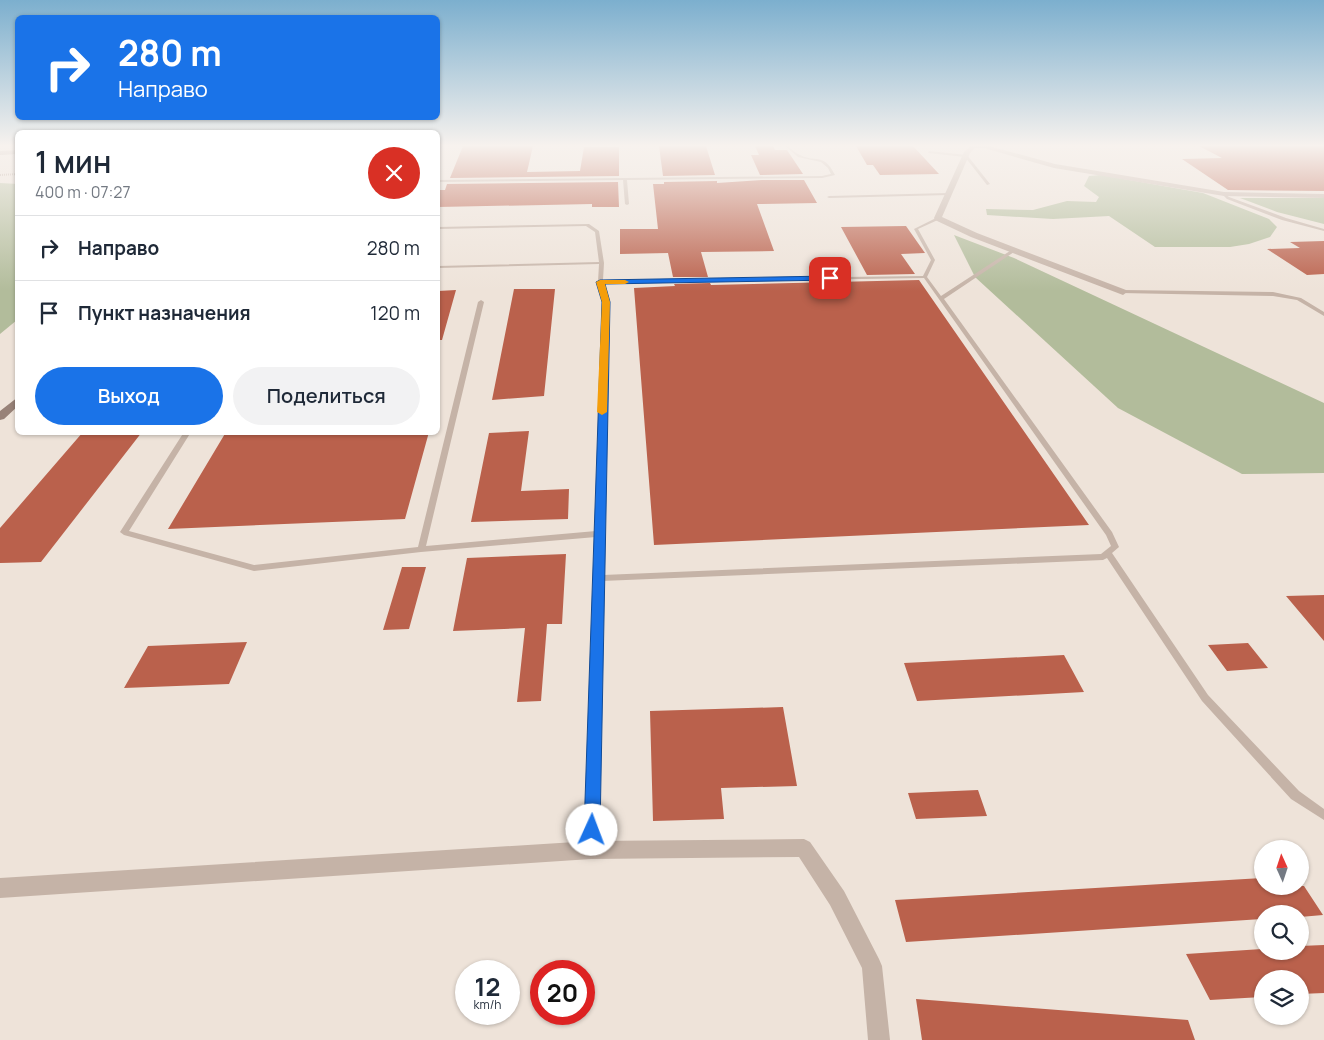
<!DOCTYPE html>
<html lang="ru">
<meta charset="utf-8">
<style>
body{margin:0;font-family:Manrope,sans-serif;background:#f2f2f3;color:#1f2937;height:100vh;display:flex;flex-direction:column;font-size:19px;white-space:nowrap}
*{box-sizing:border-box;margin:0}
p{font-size:16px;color:#747a83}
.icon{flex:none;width:28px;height:28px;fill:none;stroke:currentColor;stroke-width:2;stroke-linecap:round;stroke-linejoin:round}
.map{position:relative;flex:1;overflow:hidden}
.panel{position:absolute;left:15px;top:130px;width:425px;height:305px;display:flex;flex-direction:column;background:#fff;border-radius:8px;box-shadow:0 1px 4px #0004}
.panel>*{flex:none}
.hud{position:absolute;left:15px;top:15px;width:425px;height:105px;border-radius:8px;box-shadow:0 1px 4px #0004;background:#1a73e8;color:#fff;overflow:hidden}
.needle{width:32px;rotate:357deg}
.fabs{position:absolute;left:1254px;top:840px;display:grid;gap:10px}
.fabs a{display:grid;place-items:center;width:55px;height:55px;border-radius:50%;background:#fff;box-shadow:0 1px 4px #0004;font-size:25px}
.speed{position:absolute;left:455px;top:960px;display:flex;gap:10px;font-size:25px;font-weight:700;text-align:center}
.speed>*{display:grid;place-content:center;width:65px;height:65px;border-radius:50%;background:#fff;box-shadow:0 1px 4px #0004;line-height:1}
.speed small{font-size:12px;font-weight:400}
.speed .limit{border:8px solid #d22;background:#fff;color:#111}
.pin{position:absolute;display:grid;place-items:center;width:42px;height:42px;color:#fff;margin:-21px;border-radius:10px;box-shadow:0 2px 8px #0006}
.me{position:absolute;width:55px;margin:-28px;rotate:2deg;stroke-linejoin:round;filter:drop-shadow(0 0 4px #0008)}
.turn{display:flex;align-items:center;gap:18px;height:105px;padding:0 20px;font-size:22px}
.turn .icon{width:65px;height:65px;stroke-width:2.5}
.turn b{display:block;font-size:35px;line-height:42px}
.round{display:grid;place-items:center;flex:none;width:52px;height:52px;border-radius:26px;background:#f2f2f3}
.head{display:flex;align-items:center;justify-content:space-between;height:85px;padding:0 20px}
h1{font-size:30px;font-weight:600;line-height:38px}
.action{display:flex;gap:10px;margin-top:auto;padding:10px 20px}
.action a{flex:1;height:58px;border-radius:30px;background:#1a73e8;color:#fff;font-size:20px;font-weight:600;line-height:58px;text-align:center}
.action a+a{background:#f2f2f3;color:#1f2937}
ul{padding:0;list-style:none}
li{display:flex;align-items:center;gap:15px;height:65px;padding:0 20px;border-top:1px solid #e0e1e3}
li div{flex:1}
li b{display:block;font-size:19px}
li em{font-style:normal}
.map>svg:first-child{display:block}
.green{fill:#b2bc9b}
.building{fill:#ba614c}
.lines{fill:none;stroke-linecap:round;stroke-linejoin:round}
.path{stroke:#b19d91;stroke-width:2;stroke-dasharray:1 1;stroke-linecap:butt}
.lane{fill:#c5b3a7;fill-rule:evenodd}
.street{fill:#c5b3a7;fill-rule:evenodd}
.secondary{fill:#988278;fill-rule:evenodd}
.route{fill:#1a73e8;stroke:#114b97}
.slow{fill:#f59e0b}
</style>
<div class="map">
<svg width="1324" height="1040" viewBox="0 0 1324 1040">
<rect width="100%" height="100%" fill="#eee3d9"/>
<path class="green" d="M1101 175 1203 193 1269 219 1277 227 1270 237 1249 244 1230 247H1155L1109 216 1053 219 987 215 986 209 1033 210 1067 201 1096 202 1099 197 1084 186 1089 176Z
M0 183 18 184 17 320 0 334Z
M1240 198H1324V224L1277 212Z
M954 235 1014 258 1324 403V473L1242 474 1118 408 975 277Z"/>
<path class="building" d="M463 146H533L527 172 580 171 584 147H619V176L450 178Z
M659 146H706L715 175 663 176Z
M755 146H773L775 150H787L803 174 760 175 751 155H759Z
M856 146H913L939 174 880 175 873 165H867Z
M1199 146H1324V191L1228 190 1182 159 1222 158Z
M762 180H804L817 203 757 204 774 251 701 252 708 277H673L668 253 620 254V229H658L653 184H664V182L717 181V183Z
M618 182 619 207H592V204L438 207V190H445L447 184Z
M906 226 925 253 901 254 915 274 867 275 841 227Z
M1324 241V274L1307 275 1267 249 1300 248 1290 242Z
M919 280 1089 525 654 545 634 288 675 286 674 284 710 283 711 285Z
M514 289H555L544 396 492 400Z
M456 290 442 340H438V291Z
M529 431 521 491 569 489 568 519 471 522 489 433Z
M83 432H142L41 562 0 563V528Z
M226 432H429L405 519 168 529Z
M566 554 562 624H547L541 701 517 702 525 628 453 631 467 558Z
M402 567H426L409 629 383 630Z
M1324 595V641L1286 596Z
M247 642 229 684 124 688 148 646Z
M1248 643 1268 668 1227 671 1208 645Z
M1064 655 1084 692 917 701 904 663Z
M783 707 797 786 721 788 724 819 653 821 650 711Z
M978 790 987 816 916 819 908 793Z
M1262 878V886H1304L1323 915 1300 917V914H1262V919L906 942 895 900Z
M1324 945V993L1300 994V979H1262V997L1210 1000 1186 954 1262 949V951H1300V946Z
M916 999 1188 1020 1195 1040H922Z"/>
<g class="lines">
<path class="path" d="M0 175 18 174"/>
<path class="lane" d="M439 146H443L438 153V149Z
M785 146C790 147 793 151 798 154 815 164 823 151 835 175L822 178 627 180 629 204 627 205 625 204 623 180 438 182V180L822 176 831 174 828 168 821 162 798 157Z
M929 151 967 155 990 184 987 185 965 157 928 153Z
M948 193 950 194 949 195 829 198 827 197 829 196Z
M1224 193 1229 197 1286 218 1324 229V231L1282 220 1227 199 1222 194Z
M938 217 940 218V219L918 229 935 260 927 277 941 296 1013 249 1017 250 944 299 1112 532 1119 547 1112 553 1208 695 1299 791 1324 809V820L1291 799 1202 701 1107 558 1103 560 602 581 597 849 595 853 591 855 587 853 585 849 596 537 421 552 254 571 124 535 120 532 184 432H191L129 531 254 565 418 547 478 302 481 300 484 302 426 546 596 531 603 302 598 282 599 264 438 268V266L599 262 595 232 586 226 438 229V227L589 224 599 231 604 263 603 280 923 276 931 260 914 229ZM924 278 1106 535 1111 546 1101 554 603 575 609 302 603 283Z
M1123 290 1273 292 1301 298 1324 312V316L1297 300 1273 296 1121 293 1120 292Z"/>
<path class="street" d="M971 146H989L1055 164 1224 192 1324 194V198L1224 196 1054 168 984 148H975L970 153 942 217 977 233 1126 290 1127 292 1123 295 971 237 935 220 934 218 964 152Z
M804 839 810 842 844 891 879 959 882 966 890 1040H868L862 968 830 905 799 857 591 859 0 898V878L591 841Z"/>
<path class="secondary" d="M18 150V154L0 155V151Z
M18 397V406L4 419 0 420V411Z"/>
</g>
<linearGradient id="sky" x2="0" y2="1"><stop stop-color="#7cafce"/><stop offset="0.5" stop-color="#f7f2ee"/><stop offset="1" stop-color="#f7f2ee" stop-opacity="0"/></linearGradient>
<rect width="1324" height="291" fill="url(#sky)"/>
<path class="route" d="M830 276 832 277V280L605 284 610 302 600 830 598 836 592 838 586 836 584 830 602 302 596 282 600 280Z"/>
<path class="slow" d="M600 280H625L629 282 625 284H605L610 302 607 412 602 415 597 412 602 302 596 282Z"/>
</svg>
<div class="fabs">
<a><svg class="needle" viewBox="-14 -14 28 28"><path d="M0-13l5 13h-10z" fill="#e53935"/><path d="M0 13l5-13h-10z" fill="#747a83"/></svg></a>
<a><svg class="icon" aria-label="search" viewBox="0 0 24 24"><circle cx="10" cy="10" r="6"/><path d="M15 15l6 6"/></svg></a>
<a><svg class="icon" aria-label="layers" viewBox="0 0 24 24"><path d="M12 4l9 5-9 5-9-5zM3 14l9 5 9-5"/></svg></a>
</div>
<div class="speed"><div>12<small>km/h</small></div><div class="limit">20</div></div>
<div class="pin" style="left:830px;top:278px;background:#d93025"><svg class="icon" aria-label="arrive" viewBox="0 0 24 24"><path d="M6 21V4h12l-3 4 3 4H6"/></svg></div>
<svg class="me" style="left:592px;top:830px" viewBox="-20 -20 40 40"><circle r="19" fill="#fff"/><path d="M0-13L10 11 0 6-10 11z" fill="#1a73e8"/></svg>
<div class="hud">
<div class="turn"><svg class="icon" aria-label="right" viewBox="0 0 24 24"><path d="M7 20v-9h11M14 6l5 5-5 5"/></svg><div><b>280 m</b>Направо</div></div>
</div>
<section class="panel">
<div class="head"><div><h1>1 мин</h1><p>400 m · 07:27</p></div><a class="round" style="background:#d93025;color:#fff"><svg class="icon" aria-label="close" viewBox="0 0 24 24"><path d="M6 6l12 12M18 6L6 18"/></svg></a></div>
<ul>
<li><svg class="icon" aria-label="right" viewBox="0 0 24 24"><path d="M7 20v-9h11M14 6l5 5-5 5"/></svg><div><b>Направо</b></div><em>280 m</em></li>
<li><svg class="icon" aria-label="arrive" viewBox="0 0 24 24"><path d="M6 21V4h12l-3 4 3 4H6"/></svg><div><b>Пункт назначения</b></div><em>120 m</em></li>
</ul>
<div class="action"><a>Выход</a><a>Поделиться</a></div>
</section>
</div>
